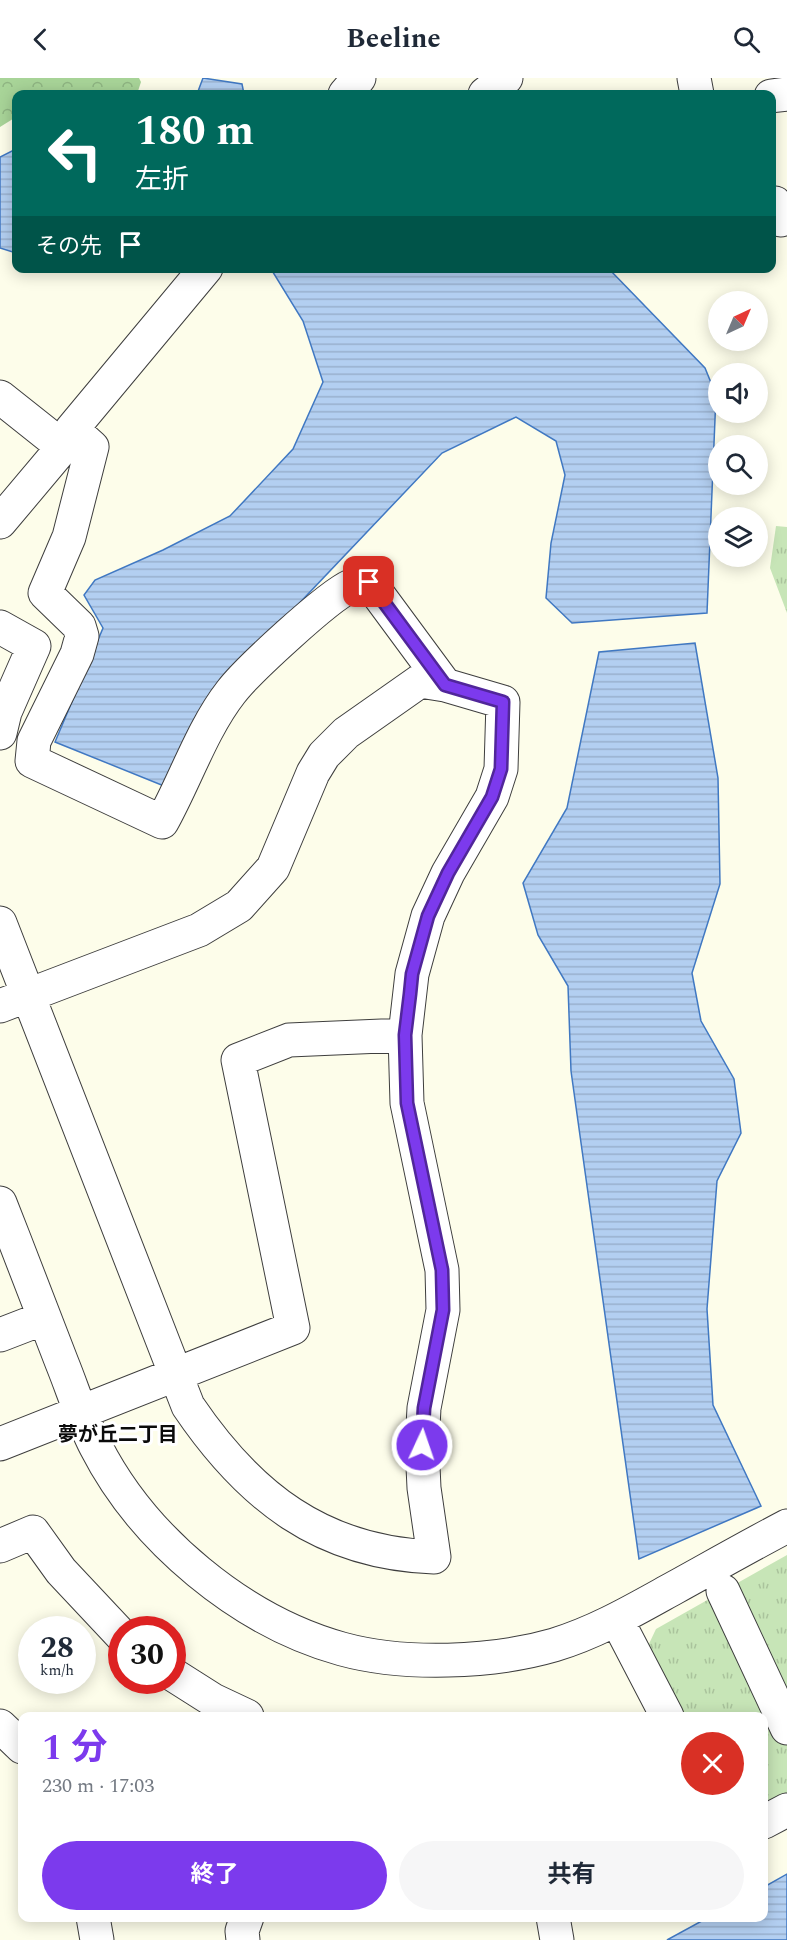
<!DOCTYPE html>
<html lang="ja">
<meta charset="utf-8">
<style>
body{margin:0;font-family:Spectral,"Noto Sans JP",serif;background:#f6f6f7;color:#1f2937;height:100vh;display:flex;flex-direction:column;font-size:22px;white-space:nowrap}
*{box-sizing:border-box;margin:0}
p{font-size:20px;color:#747a83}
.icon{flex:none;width:33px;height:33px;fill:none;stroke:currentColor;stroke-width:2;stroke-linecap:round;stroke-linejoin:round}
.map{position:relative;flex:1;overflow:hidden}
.drawer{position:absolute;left:18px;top:1634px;width:750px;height:210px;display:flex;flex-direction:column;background:#fff;border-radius:12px;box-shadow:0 3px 15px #0003}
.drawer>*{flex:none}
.banner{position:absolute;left:12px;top:12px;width:764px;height:183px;border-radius:12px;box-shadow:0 3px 15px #0003;background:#00695c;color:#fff;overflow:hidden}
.needle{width:39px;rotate:44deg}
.tools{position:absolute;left:708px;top:213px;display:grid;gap:12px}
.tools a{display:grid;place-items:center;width:60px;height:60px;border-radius:50%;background:#fff;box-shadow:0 3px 15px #0003;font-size:30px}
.speed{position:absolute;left:18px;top:1538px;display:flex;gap:12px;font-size:30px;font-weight:700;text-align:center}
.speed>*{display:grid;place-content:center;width:78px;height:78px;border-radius:50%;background:#fff;box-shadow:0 3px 15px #0003;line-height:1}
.speed small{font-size:15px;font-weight:400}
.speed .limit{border:9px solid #d22;background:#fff;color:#111}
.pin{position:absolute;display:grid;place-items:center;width:51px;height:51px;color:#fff;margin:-26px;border-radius:12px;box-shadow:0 3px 9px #0006}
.me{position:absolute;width:66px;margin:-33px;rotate:3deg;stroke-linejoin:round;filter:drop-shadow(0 0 4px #0008)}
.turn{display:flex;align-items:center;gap:21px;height:126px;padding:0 24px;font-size:27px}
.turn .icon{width:78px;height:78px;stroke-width:2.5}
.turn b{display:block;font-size:42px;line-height:51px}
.then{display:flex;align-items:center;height:57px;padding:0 24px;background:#0003;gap:12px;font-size:22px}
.round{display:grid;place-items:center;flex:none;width:63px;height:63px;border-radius:32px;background:#f6f6f7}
.overview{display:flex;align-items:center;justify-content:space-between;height:102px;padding:0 24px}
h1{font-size:36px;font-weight:700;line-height:45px;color:#7c3aed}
.primary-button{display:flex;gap:12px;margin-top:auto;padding:12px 24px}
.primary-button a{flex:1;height:69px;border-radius:36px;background:#7c3aed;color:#fff;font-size:24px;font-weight:700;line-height:69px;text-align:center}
.primary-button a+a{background:#f6f6f7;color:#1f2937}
header{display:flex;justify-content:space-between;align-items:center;height:78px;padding:0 24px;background:#fff;font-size:27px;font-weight:700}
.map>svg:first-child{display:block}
.grass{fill:url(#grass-tufts)}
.forest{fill:url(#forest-crowns)}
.water{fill:url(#water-rules);stroke:#4078c2;stroke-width:1.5}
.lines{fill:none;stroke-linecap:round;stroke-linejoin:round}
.minor-casing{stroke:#3e3e3e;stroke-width:35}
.minor{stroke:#fff;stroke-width:33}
.route-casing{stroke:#51269a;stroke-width:15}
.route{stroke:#7c3aed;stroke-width:10}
.labels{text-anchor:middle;stroke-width:6;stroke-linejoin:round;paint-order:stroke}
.neighbourhood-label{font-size:20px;font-weight:bold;fill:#0b0b0b;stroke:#fff}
</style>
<header><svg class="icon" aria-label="back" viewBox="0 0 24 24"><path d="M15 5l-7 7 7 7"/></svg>Beeline<svg class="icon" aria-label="search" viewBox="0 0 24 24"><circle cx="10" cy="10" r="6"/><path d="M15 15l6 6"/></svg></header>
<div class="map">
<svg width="787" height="1862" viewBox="0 0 787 1862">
<defs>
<pattern id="grass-tufts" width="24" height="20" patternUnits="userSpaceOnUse" patternTransform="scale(1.5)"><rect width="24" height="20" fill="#c7e5b7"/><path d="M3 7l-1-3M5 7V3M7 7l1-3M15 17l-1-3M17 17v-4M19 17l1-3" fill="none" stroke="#aac39c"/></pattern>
<pattern id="forest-crowns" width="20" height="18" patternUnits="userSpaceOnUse" patternTransform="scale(1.5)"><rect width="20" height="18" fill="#a8d498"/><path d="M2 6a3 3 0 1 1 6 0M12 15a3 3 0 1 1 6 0" fill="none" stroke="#8fb582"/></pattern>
<pattern id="water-rules" width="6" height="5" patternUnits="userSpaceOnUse" patternTransform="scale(1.5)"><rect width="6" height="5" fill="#b3cff1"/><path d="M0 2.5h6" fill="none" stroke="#99b0cd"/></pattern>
</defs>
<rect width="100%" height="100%" fill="#fdfdea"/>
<path class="grass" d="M776 448 787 449V535L770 490Z
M787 1477V1721L764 1733V1638H682L647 1570 656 1551Z"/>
<path class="forest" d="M0 0H139L141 4 137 16H16V39L0 49Z"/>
<path class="water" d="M203 0 242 6 244 16H197Z
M16 71V175L0 170V79Z
M271 191H609L705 290 716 317 707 535 572 545 546 520 551 465 565 397 556 363 516 339 442 375 215 614 169 710 55 664 103 550 84 517 95 502 163 472 230 438 293 371 323 304 303 243Z
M695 565 718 700 720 806 692 895 701 943 734 1001 741 1055 717 1103 707 1231 713 1327 761 1428 639 1481 571 993 568 908 538 857 523 805 567 730 599 574Z
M787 1796V1862H667L709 1839H764V1809Z"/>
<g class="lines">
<g class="minor-casing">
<path id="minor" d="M694 0 697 16
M345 16 359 0
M485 16 506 0
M771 18 787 16
M775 125 781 142
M0 319 63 369
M72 351 92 369 69 459 45 515 79 548 82 558 77 576 34 663 32 683 162 744C185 703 202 651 231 614 247 593 328 518 351 508 356 506 363 505 369 504L445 607
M0 444 63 369 72 351 206 190
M0 549 34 568 5 634 0 655
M0 845 188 1328C249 1418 321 1475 434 1479L424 1410 422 1367 424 1330 443 1232 442 1192 407 1025 405 957 412 896 428 838 448 795 492 719 501 691 503 624 445 607 420 603 346 655 324 677 313 695 273 790 239 828 199 852 26 918 0 928
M0 1125C21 1178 41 1231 62 1285 73 1312 82 1342 96 1369 143 1461 241 1543 342 1571 404 1588 492 1585 554 1567 597 1554 636 1531 674 1510 712 1489 749 1468 787 1448
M0 1257 44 1240
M0 1366 293 1250 238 982 289 962 405 957
M0 1468 33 1454 61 1493 122 1558
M723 1513 787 1650
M617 1542 667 1638
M172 1596 213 1622 247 1638
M0 1648 22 1669
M764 1744 787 1732
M93 1839 97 1862
M553 1839 557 1862
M243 1862 242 1853 247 1839"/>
</g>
<use href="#minor" class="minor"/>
</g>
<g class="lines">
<g class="route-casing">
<path id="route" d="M369 504 445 607 503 624 501 691 492 719 448 795 428 838 412 896 410 916 405 957 407 1025 442 1192 443 1232 424 1330 422 1367"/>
</g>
<use href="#route" class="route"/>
</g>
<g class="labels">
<g class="neighbourhood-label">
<text x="118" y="1363">夢が丘二丁目</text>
</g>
</g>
</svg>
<div class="tools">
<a><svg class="needle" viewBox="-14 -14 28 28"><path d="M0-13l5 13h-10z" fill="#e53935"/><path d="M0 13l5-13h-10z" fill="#747a83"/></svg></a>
<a><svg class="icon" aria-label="sound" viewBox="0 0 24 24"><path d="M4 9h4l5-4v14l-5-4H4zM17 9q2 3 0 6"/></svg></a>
<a><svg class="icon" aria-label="search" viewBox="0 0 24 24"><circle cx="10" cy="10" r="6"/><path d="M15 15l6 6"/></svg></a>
<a><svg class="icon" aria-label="layers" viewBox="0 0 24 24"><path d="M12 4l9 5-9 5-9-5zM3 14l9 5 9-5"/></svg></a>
</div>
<div class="speed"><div>28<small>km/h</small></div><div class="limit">30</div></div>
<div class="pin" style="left:369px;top:504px;background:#d93025"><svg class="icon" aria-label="arrive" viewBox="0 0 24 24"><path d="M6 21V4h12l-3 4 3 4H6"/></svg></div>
<svg class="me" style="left:422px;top:1367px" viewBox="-20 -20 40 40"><circle r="17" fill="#7c3aed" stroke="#fff" stroke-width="3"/><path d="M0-11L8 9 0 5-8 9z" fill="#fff"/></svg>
<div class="banner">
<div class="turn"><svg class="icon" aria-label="left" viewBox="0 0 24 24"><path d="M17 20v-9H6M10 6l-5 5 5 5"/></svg><div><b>180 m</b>左折</div></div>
<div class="then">その先<svg class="icon" aria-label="arrive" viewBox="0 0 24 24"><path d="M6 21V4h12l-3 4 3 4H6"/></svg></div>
</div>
<section class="drawer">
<div class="overview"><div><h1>1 分</h1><p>230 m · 17:03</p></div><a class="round" style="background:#d93025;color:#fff"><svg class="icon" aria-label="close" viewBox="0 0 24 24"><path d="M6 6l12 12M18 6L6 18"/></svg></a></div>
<div class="primary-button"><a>終了</a><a>共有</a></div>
</section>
</div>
